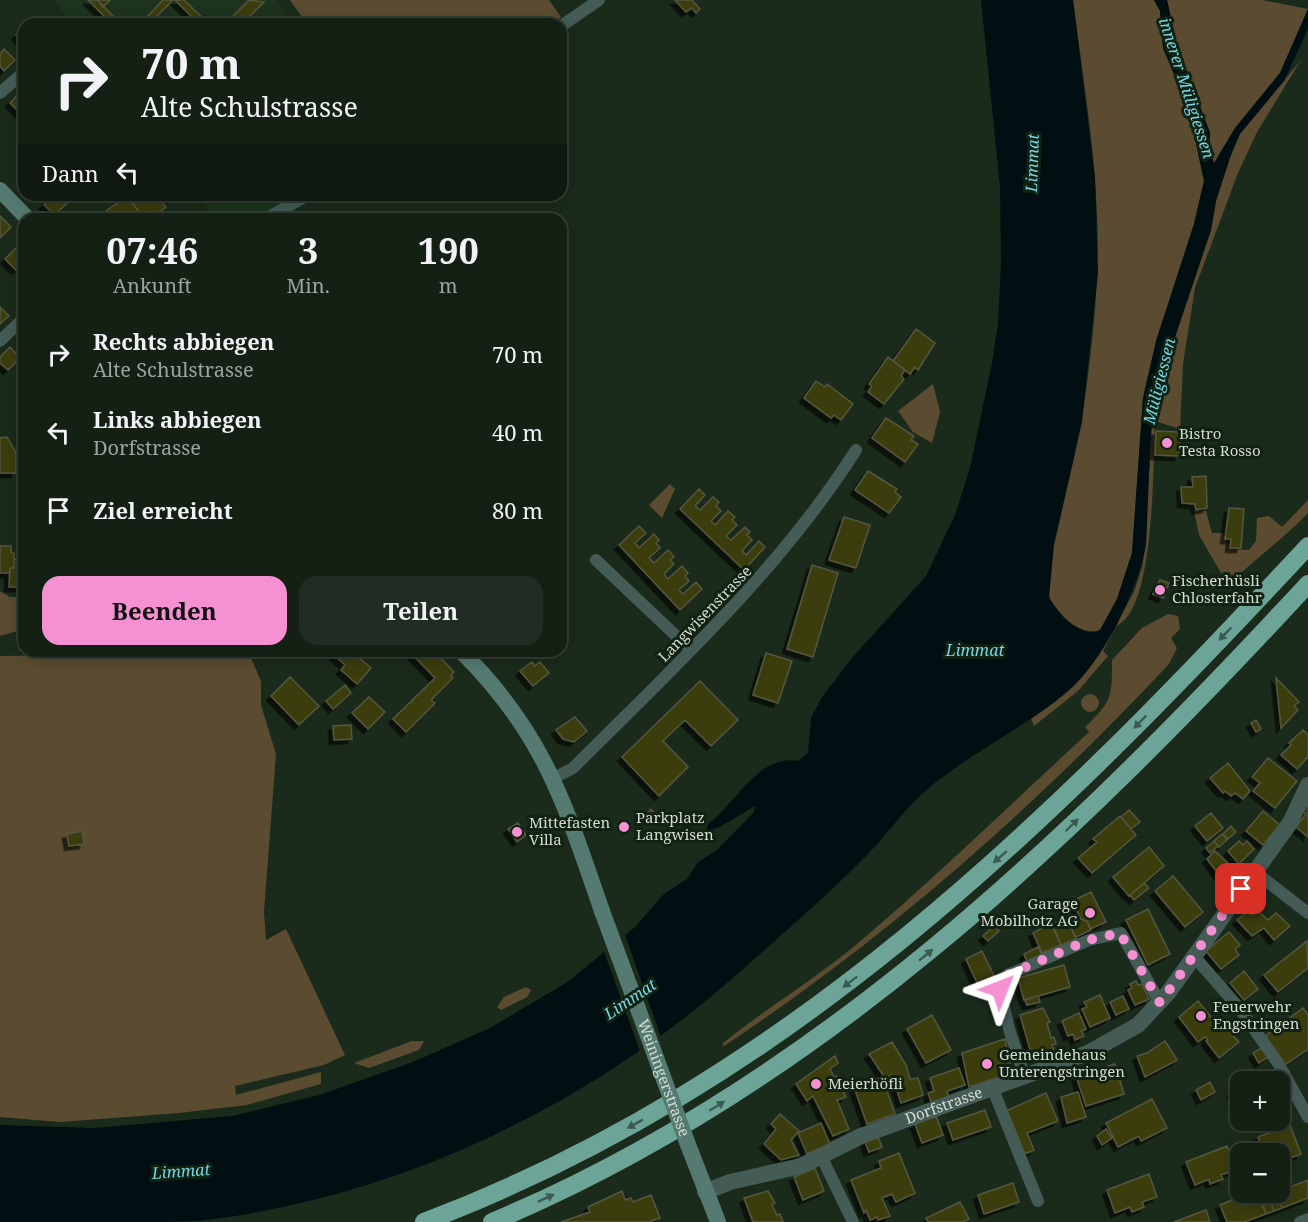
<!DOCTYPE html>
<html lang="de">
<meta charset="utf-8">
<style>
body{margin:0;font-family:"Noto Serif",serif;background:#212d22;color:#f1f3f6;height:100vh;display:flex;flex-direction:column;font-size:22px;white-space:nowrap}
*{box-sizing:border-box;margin:0}
p{font-size:20px;color:#9da3a0}
.icon{flex:none;width:33px;height:33px;fill:none;stroke:currentColor;stroke-width:2;stroke-linecap:round;stroke-linejoin:round}
.map{position:relative;flex:1;overflow:hidden}
.details{position:absolute;left:18px;top:213px;width:549px;height:444px;display:flex;flex-direction:column;background:#142014;border-radius:18px;box-shadow:0 3px 15px #0003,0 0 0 2px #333e34}
.details>*{flex:none}
.hud{position:absolute;left:18px;top:18px;width:549px;height:183px;border-radius:18px;box-shadow:0 3px 15px #0003,0 0 0 2px #333e34;background:#142014;color:#f1f3f6;overflow:hidden}
.tools{position:absolute;left:1230px;top:1071px;display:grid;gap:12px}
.tools a{display:grid;place-items:center;width:60px;height:60px;border-radius:12px;background:#142014;box-shadow:0 3px 15px #0003,0 0 0 2px #333e34;font-size:30px}
.pin{position:absolute;display:grid;place-items:center;width:51px;height:51px;color:#fff;margin:-26px;border-radius:12px;box-shadow:0 3px 9px #0006}
.me{position:absolute;width:66px;margin:-33px;rotate:45deg;stroke-linejoin:round;filter:drop-shadow(0 0 4px #0008)}
.turn{display:flex;align-items:center;gap:21px;height:126px;padding:0 24px;font-size:27px}
.turn .icon{width:78px;height:78px;stroke-width:2.5}
.turn b{display:block;font-size:42px;line-height:51px}
.then{display:flex;align-items:center;height:57px;padding:0 24px;background:#0003;gap:12px;font-size:22px}
.eta{display:flex;justify-content:space-evenly;align-items:center;height:102px;text-align:center}
.eta b{font-size:36px;font-weight:700;line-height:42px}
.button{display:flex;gap:12px;margin-top:auto;padding:12px 24px}
.button a{flex:1;height:69px;border-radius:18px;background:#f591d2;color:#111;font-size:24px;font-weight:700;line-height:69px;text-align:center}
.button a+a{background:#212d22;color:#f1f3f6}
ul{padding:0;list-style:none}
li{display:flex;align-items:center;gap:18px;height:78px;padding:0 24px}
li div{flex:1}
li b{display:block;font-size:22px}
li em{font-style:normal}
.map>svg:first-child{display:block}
.built{fill:#1d331e}
.green{fill:#5b4b31}
.water{fill:#010f12}
.pier{fill:#1b2b1b}
.building{fill:#3b3d10;stroke:#55573f;stroke-width:1.5;filter:url(#shadow)}
.lines{fill:none;stroke-linecap:round;stroke-linejoin:round}
.minor{stroke:#455c56;stroke-width:12}
.tertiary{stroke:#455c56;stroke-width:16}
.secondary{stroke:#557a71;stroke-width:16}
.motorway{stroke:#6ca597;stroke-width:18}
.secondary-bridge{stroke:#557a71;stroke-width:16}
.oneway{fill:#3a5c4e}
.route{stroke:#f591d2;stroke-width:10;stroke-dasharray:0 18}
.poi-dot{fill:#f591d2;stroke:#112112;stroke-width:2}
.labels{text-anchor:middle;stroke-width:6;stroke-linejoin:round;paint-order:stroke}
.poi-label{font-size:15px;fill:#d3ded3;stroke:#112112;text-anchor:start}
.street-label{font-size:15px;fill:#d3ded3;stroke:#112112}
.water-label{font-size:16px;font-style:italic;fill:#76d7e7;stroke:#112112}
</style>
<div class="map">
<svg width="1308" height="1222" viewBox="0 0 1308 1222">
<defs>
<filter id="shadow"><feDropShadow dx="-4.5" dy="4.5" stdDeviation="0" flood-color="#0009"/></filter>
</defs>
<rect width="100%" height="100%" fill="#1b2b1b"/>
<path class="built" d="M54 0H277L293 24H71Z
M196 195H301L258 219H214Z"/>
<path class="green" d="M290 0H549L561 17 551 24H307Z
M1073 0H1154L1160 11 1163 48 1189 110 1204 181 1194 224 1156 341 1143 398 1132 553 1117 599 1100 630C1083 638 1051 612 1049 595 1046 566 1057 533 1063 505 1074 459 1084 414 1089 367 1096 315 1099 264 1097 213 1094 142 1082 70 1073 0Z
M1167 0H1262L1308 9 1280 73 1235 128 1214 164 1209 149 1210 133 1177 45Z
M1301 60 1257 132 1238 173 1195 288 1183 364 1180 429 1155 421C1153 459 1156 611 1116 626L1103 651 1108 656 1078 691 1034 726 1031 719 1069 690 1080 678 1107 640 1134 592 1143 564 1152 424 1169 355 1211 230 1216 201 1225 169 1240 134Z
M933 384 940 412 932 443 913 432 898 411Z
M670 484 675 489 662 518 649 505Z
M1308 500V513C1283 539 1254 560 1228 585L1199 535 1194 511H1206L1212 533H1223L1230 549 1249 550 1256 541 1257 518 1269 516 1282 527Z
M0 591 10 597H24V629L0 636Z
M1168 614 1178 616 1180 629 1171 638 1177 648 1169 664C1035 807 887 938 724 1046L722 1044C766 1008 814 980 857 944 937 876 1012 803 1089 732L1085 727C1112 701 1112 698 1112 660L1142 628Z
M249 653 261 681V705L276 754 264 912 266 940 286 929 345 1055 324 1065 235 1086 236 1095 321 1072V1084L247 1105 179 1113 60 1122 0 1117V656Z
M1081 703a9 9 0 1 1 18 0a9 9 0 1 1-18 0Z
M651 808 662 819 655 826 644 816Z
M526 987 531 990 527 997 501 1010 497 1007 504 997Z
M412 1041H424L419 1050 369 1068 354 1063Z"/>
<path class="water" d="M981 0H1073L1095 177 1098 273 1082 422 1054 545 1049 597C1058 613 1080 639 1100 630L1117 599 1132 553 1143 398 1156 341 1194 224 1204 181 1189 110 1163 48 1160 11 1154 0H1167L1177 45 1210 133 1209 149 1214 163 1235 128 1280 73 1308 9V29L1284 81 1240 134 1232 152 1216 201 1211 230 1169 355 1151 431 1146 545C1138 590 1103 662 1067 692 1023 729 971 752 928 789 904 809 887 835 866 856 826 897 783 933 741 971 590 1105 400 1198 198 1221 175 1222 150 1222 127 1222 85 1222 42 1222 0 1222V1125L94 1128 232 1116 319 1095 413 1062 490 1028 566 983 635 927 664 894 687 879 698 862 717 850 754 812 755 806 718 828 706 831 708 824C735 805 759 753 798 761L808 753 811 718 822 697 852 658 926 576 955 515 970 468 992 363 998 323 1001 261 1000 187Z"/>
<path class="pier" d="M624 932 661 1037 641 1054 603 949Z"/>
<path class="building" d="M88 0H97L121 24H112Z
M97 0H110L103 7Z
M163 0H173L149 24H140Z
M175 0H184L209 24H199Z
M249 0 264 2 242 24H225Z
M675 0H692L700 9 696 13 692 8 686 12Z
M24 28V43L16 35Z
M4 49 15 60 4 71 0 66V54Z
M22 90 24 109 20 113 10 103Z
M54 195H61L68 202 55 215 44 205Z
M127 195H156L166 207 150 219H144Z
M127 196 140 213 132 219H106L102 214Z
M0 216 11 227 0 238Z
M24 240V263L16 270 5 259Z
M0 307 9 316 0 324Z
M916 329 935 343 918 370 915 367 910 374 893 361Z
M10 347 20 358 8 370 0 363V357Z
M888 357 905 370 901 376 904 379 884 404 868 392 872 386 869 384Z
M816 381 825 387 827 384 853 404 841 420 834 415 831 418 804 398Z
M886 418 914 436 911 440 918 444 905 462 872 438Z
M1156 431 1180 432 1179 456 1155 455Z
M7 437 16 453V473H0V438Z
M868 471 897 489 895 492 901 497 889 513 855 490Z
M1206 476 1207 508 1196 510 1195 504 1182 503 1181 487H1193L1192 477Z
M699 489 705 495 695 506 700 510 713 497 719 502 716 506 721 511 711 521 715 525 728 511 735 517 732 520 737 525 726 536 731 540 745 527 750 532 747 535 752 540 742 551 746 555 759 541 765 547 744 570 680 509Z
M1229 508 1244 509 1241 548H1230L1231 539H1225Z
M844 517 870 525 856 568 829 560Z
M639 526 646 533 635 543 639 548 654 534 659 540 656 543 660 548 649 558 654 563 668 550 674 557 670 560 674 564 664 574 668 579 682 566 688 573 685 576 689 581 679 590 683 594 696 582 702 589 680 610 619 545Z
M0 546H11V553H14V568H10V573H0Z
M14 559H24V587H9L10 568H14Z
M812 565 838 573 813 657 787 649Z
M1160 580 1169 583 1163 598 1153 594Z
M330 651H358L355 654 371 668 357 684 341 670 345 665Z
M409 651H434L454 672 451 675 453 678 431 700 435 703 406 732 393 719 435 678Z
M766 653 792 661 778 703 753 695Z
M532 662 535 666 540 662 549 673 533 686 520 671Z
M290 677 319 706 299 725 271 696Z
M1276 678 1299 702 1294 706 1298 710 1281 728Z
M700 681 738 720 711 746 685 720 663 741 688 767 659 796 622 757Z
M345 685 351 693 333 709 326 701Z
M369 697 385 712 368 729 352 713Z
M575 717 587 731 574 742 563 739 556 730Z
M1256 720 1261 729 1256 732 1251 723Z
M351 725 352 739 334 740 333 726Z
M1303 730 1308 735V757L1297 769 1281 755 1291 745 1289 743Z
M1268 758 1297 781 1275 808 1253 791 1260 783 1252 777Z
M1228 763 1250 791 1243 799 1235 793 1231 796 1225 791 1223 793 1210 778Z
M1308 804V837L1296 827 1306 814 1302 811Z
M1129 810 1140 822 1131 829 1121 817Z
M1263 811 1280 825 1263 845 1246 831Z
M1211 813 1223 828 1207 841 1195 826Z
M1120 816 1136 835 1092 873 1078 858 1097 842 1093 839Z
M518 823 526 835 517 842 508 829Z
M1231 826 1236 832 1228 839 1223 834Z
M82 831 84 844 69 846 67 834Z
M1222 834 1227 840 1219 847 1214 841Z
M1214 841 1218 846 1210 853 1206 848Z
M1239 841 1243 845 1247 841 1254 849 1239 864 1228 851Z
M1149 847 1164 866 1129 896 1113 877Z
M1215 851 1234 869 1222 879 1207 859Z
M1173 876 1203 912 1185 927 1155 891Z
M1144 883 1149 888 1134 900 1130 895Z
M1091 892 1106 922 1090 929 1087 921 1081 919 1072 901Z
M1148 909 1170 954 1148 965 1126 920Z
M1257 910 1268 920 1276 913 1290 926 1274 940 1264 928 1252 936 1237 920 1248 911 1251 915Z
M1066 917 1076 939 1061 945 1052 924Z
M1081 919 1087 921 1091 930 1076 937 1069 924Z
M1051 923 1061 945 1042 953 1033 933Z
M994 926 999 931 988 941 983 936Z
M1229 932 1240 945 1235 949 1239 955 1221 969 1206 951Z
M1307 941 1308 968 1278 992 1264 975Z
M1038 947 1042 955 1027 962 1024 954Z
M982 951 997 982 980 989 966 959Z
M1064 965 1070 987 1024 1000 1018 978Z
M1244 971 1258 989 1244 1000 1230 983Z
M1136 981 1138 985 1142 984 1149 999 1135 1005 1128 990 1132 988 1130 984Z
M1100 995 1110 1018 1090 1027 1082 1009 1087 1007 1084 1002Z
M1038 996 1040 1002 1027 1005 1025 1000Z
M1123 996 1129 1009 1116 1015 1110 1002Z
M1198 1001 1215 1022 1218 1020 1239 1042 1219 1058 1206 1041 1208 1040 1205 1037 1198 1042 1179 1017Z
M1043 1008 1050 1022 1047 1023 1051 1038 1054 1037 1056 1044 1052 1045 1054 1050 1032 1056 1020 1015Z
M1303 1008 1308 1015V1049L1285 1065 1265 1036Z
M1079 1013 1086 1029 1081 1031 1084 1036 1075 1040 1073 1034 1068 1036 1062 1021Z
M932 1015 951 1050 926 1063 907 1029Z
M1005 1039 1012 1073 969 1087 962 1053Z
M1165 1041 1177 1060 1145 1077 1137 1056 1147 1053Z
M892 1042 906 1065 910 1079 918 1078 923 1095 901 1103 892 1075 885 1078 869 1054Z
M1263 1047 1269 1056 1259 1063 1253 1053Z
M835 1056 838 1063 830 1069 834 1077 837 1076 846 1097 837 1100 849 1129 833 1136 813 1096 807 1101 796 1084Z
M1115 1064 1124 1094 1086 1106 1076 1076Z
M959 1068 965 1085 947 1091 949 1099 932 1104 928 1093 934 1091 930 1078Z
M1262 1075 1266 1082H1250Z
M882 1077 895 1114 867 1124 854 1087Z
M1210 1082 1215 1092 1201 1100 1196 1090Z
M1240 1087V1108L1232 1093Z
M1078 1092 1086 1117 1067 1123 1061 1097Z
M1046 1093 1058 1121 1027 1133 1034 1150 1022 1155 1006 1111Z
M1152 1099 1167 1128 1141 1141 1139 1136 1118 1147 1106 1123Z
M985 1110 991 1127 953 1140 947 1123Z
M780 1114 799 1131 791 1140 799 1155 781 1160 764 1144 776 1129 771 1124Z
M936 1116 943 1135 922 1143 915 1124Z
M821 1123 830 1144 807 1154 798 1133Z
M1290 1125 1301 1154 1280 1162V1154H1264L1258 1137Z
M1106 1129 1112 1138 1102 1145 1097 1136Z
M878 1137 882 1147 869 1152 865 1142Z
M1227 1146 1235 1170 1221 1175 1223 1179 1210 1184 1209 1179 1195 1185 1186 1162Z
M899 1153 915 1193 896 1202 892 1194 882 1198 890 1216 878 1220 877 1217 870 1220 866 1210 864 1213 851 1180 881 1168 879 1161Z
M815 1168 824 1191 803 1200 794 1177Z
M1149 1174 1157 1197 1142 1202 1144 1207 1132 1212 1130 1207 1115 1213 1107 1190Z
M1308 1180V1198L1282 1208 1276 1192Z
M1013 1183 1019 1202 984 1214 978 1195Z
M622 1191 625 1200 631 1198 633 1202 651 1195 660 1218 649 1222H561L590 1212 588 1207Z
M768 1191 775 1203 772 1205 777 1215 780 1214 783 1222H753L744 1198Z
M1259 1192 1266 1214 1244 1222H1227L1220 1205 1251 1192Z
M1277 1196 1282 1208 1274 1211 1270 1199Z
M1270 1199 1274 1211 1266 1214 1261 1202Z
M960 1202 969 1219 963 1222H928L926 1218Z
M1206 1210 1210 1222H1174Z"/>
<g class="lines">
<path class="minor" d="M561 26 599 0
M0 93 24 72
M265 219 308 195
M0 341 24 318
M596 560 691 650
M554 778 573 768C674 667 779 571 856 450
M1255 872 1308 913
M1193 955 1240 1009 1278 1063 1308 1117
M1025 1077 1009 1029 1000 989 1007 975 1089 940 1121 933 1160 1003
M992 1087 1038 1201
M822 1158 853 1222
M1300 1222 1308 1219"/>
<path class="tertiary" id="s1" d="M705 1192 730 1182 801 1166 861 1136 1088 1053 1138 1025 1168 993 1267 855 1290 823 1308 785"/>
<path class="secondary" d="M0 190 28 219
M461 651C544 733 565 804 602 911
M687 1142 718 1222"/>
<path class="motorway" d="M424 1222C788 1084 1049 825 1308 546
M492 1222C817 1086 1072 839 1308 584"/>
<path class="secondary-bridge" id="s2" d="M602 911 687 1142"/>
</g>
<defs><path id="oneway-solid" d="M-6-.8H1V-3.2L6.5 0L1 3.2V.8H-6Z" transform="scale(1.5)"/></defs>
<g class="oneway">
<use href="#oneway-solid" transform="translate(1225 634) rotate(134)"/>
<use href="#oneway-solid" transform="translate(1140 722) rotate(134)"/>
<use href="#oneway-solid" transform="translate(1072 825) rotate(-44)"/>
<use href="#oneway-solid" transform="translate(1000 857) rotate(139)"/>
<use href="#oneway-solid" transform="translate(926 955) rotate(-39)"/>
<use href="#oneway-solid" transform="translate(850 982) rotate(143)"/>
<use href="#oneway-solid" transform="translate(717 1106) rotate(-32)"/>
<use href="#oneway-solid" transform="translate(635 1124) rotate(151)"/>
<use href="#oneway-solid" transform="translate(546 1198) rotate(-25)"/>
</g>
<g class="lines">
<path class="route" d="M1000 989 1007 975 1089 940 1120 933 1160 1003 1241 889"/>
</g>
<g class="poi-dot">
<circle cx="1167" cy="443" r="6"/>
<circle cx="1160" cy="590" r="6"/>
<circle cx="624" cy="827" r="6"/>
<circle cx="517" cy="832" r="6"/>
<circle cx="1090" cy="913" r="6"/>
<circle cx="1201" cy="1016" r="6"/>
<circle cx="987" cy="1064" r="6"/>
<circle cx="816" cy="1084" r="6"/>
</g>
<g class="labels">
<g class="poi-label">
<text x="1179" y="439">Bistro<tspan x="1179" dy="17">Testa Rosso</tspan></text>
<text x="1172" y="586">Fischerhüsli<tspan x="1172" dy="17">Chlosterfahr</tspan></text>
<text x="636" y="823">Parkplatz<tspan x="636" dy="17">Langwisen</tspan></text>
<text x="529" y="828">Mittefasten<tspan x="529" dy="17">Villa</tspan></text>
<text x="1078" y="909" text-anchor="end">Garage<tspan x="1078" dy="17">Mobilhotz AG</tspan></text>
<text x="1213" y="1012">Feuerwehr<tspan x="1213" dy="17">Engstringen</tspan></text>
<text x="999" y="1060">Gemeindehaus<tspan x="999" dy="17">Unterengstringen</tspan></text>
<text x="828" y="1089">Meierhöfli</text>
</g>
<g class="street-label">
<text transform="translate(705 614) rotate(-46)" y="5">Langwisenstrasse</text>
<text dy="5" stroke="none"><textPath href="#s2" startOffset="178">Weiningerstrasse</textPath></text>
<text dy="5" stroke="none"><textPath href="#s1" startOffset="255">Dorfstrasse</textPath></text>
</g>
<g class="water-label">
<text transform="translate(1187 88) rotate(72)" y="6">innerer Müligiessen</text>
<text transform="translate(1032 163) rotate(-88)" y="6">Limmat</text>
<text transform="translate(1159 381) rotate(-76)" y="6">Müligiessen</text>
<text x="975" y="656">Limmat</text>
<text transform="translate(630 999) rotate(-34)" y="6">Limmat</text>
<text transform="translate(181 1171) rotate(-4)" y="6">Limmat</text>
</g>
</g>
</svg>
<div class="tools">
<a>+</a>
<a>−</a>
</div>
<div class="pin" style="left:1241px;top:889px;background:#d93025"><svg class="icon" aria-label="arrive" viewBox="0 0 24 24"><path d="M6 21V4h12l-3 4 3 4H6"/></svg></div>
<svg class="me" style="left:1000px;top:989px" viewBox="-20 -20 40 40"><path d="M0-17L14 15 0 8-14 15z" fill="#f591d2" stroke="#fff" stroke-width="4"/></svg>
<div class="hud">
<div class="turn"><svg class="icon" aria-label="right" viewBox="0 0 24 24"><path d="M7 20v-9h11M14 6l5 5-5 5"/></svg><div><b>70 m</b>Alte Schulstrasse</div></div>
<div class="then">Dann<svg class="icon" aria-label="left" viewBox="0 0 24 24"><path d="M17 20v-9H6M10 6l-5 5 5 5"/></svg></div>
</div>
<section class="details">
<div class="eta">
<div><b>07:46</b><p>Ankunft</p></div>
<div><b>3</b><p>Min.</p></div>
<div><b>190</b><p>m</p></div>
</div>
<ul>
<li><svg class="icon" aria-label="right" viewBox="0 0 24 24"><path d="M7 20v-9h11M14 6l5 5-5 5"/></svg><div><b>Rechts abbiegen</b><p>Alte Schulstrasse</p></div><em>70 m</em></li>
<li><svg class="icon" aria-label="left" viewBox="0 0 24 24"><path d="M17 20v-9H6M10 6l-5 5 5 5"/></svg><div><b>Links abbiegen</b><p>Dorfstrasse</p></div><em>40 m</em></li>
<li><svg class="icon" aria-label="arrive" viewBox="0 0 24 24"><path d="M6 21V4h12l-3 4 3 4H6"/></svg><div><b>Ziel erreicht</b></div><em>80 m</em></li>
</ul>
<div class="button"><a>Beenden</a><a>Teilen</a></div>
</section>
</div>
